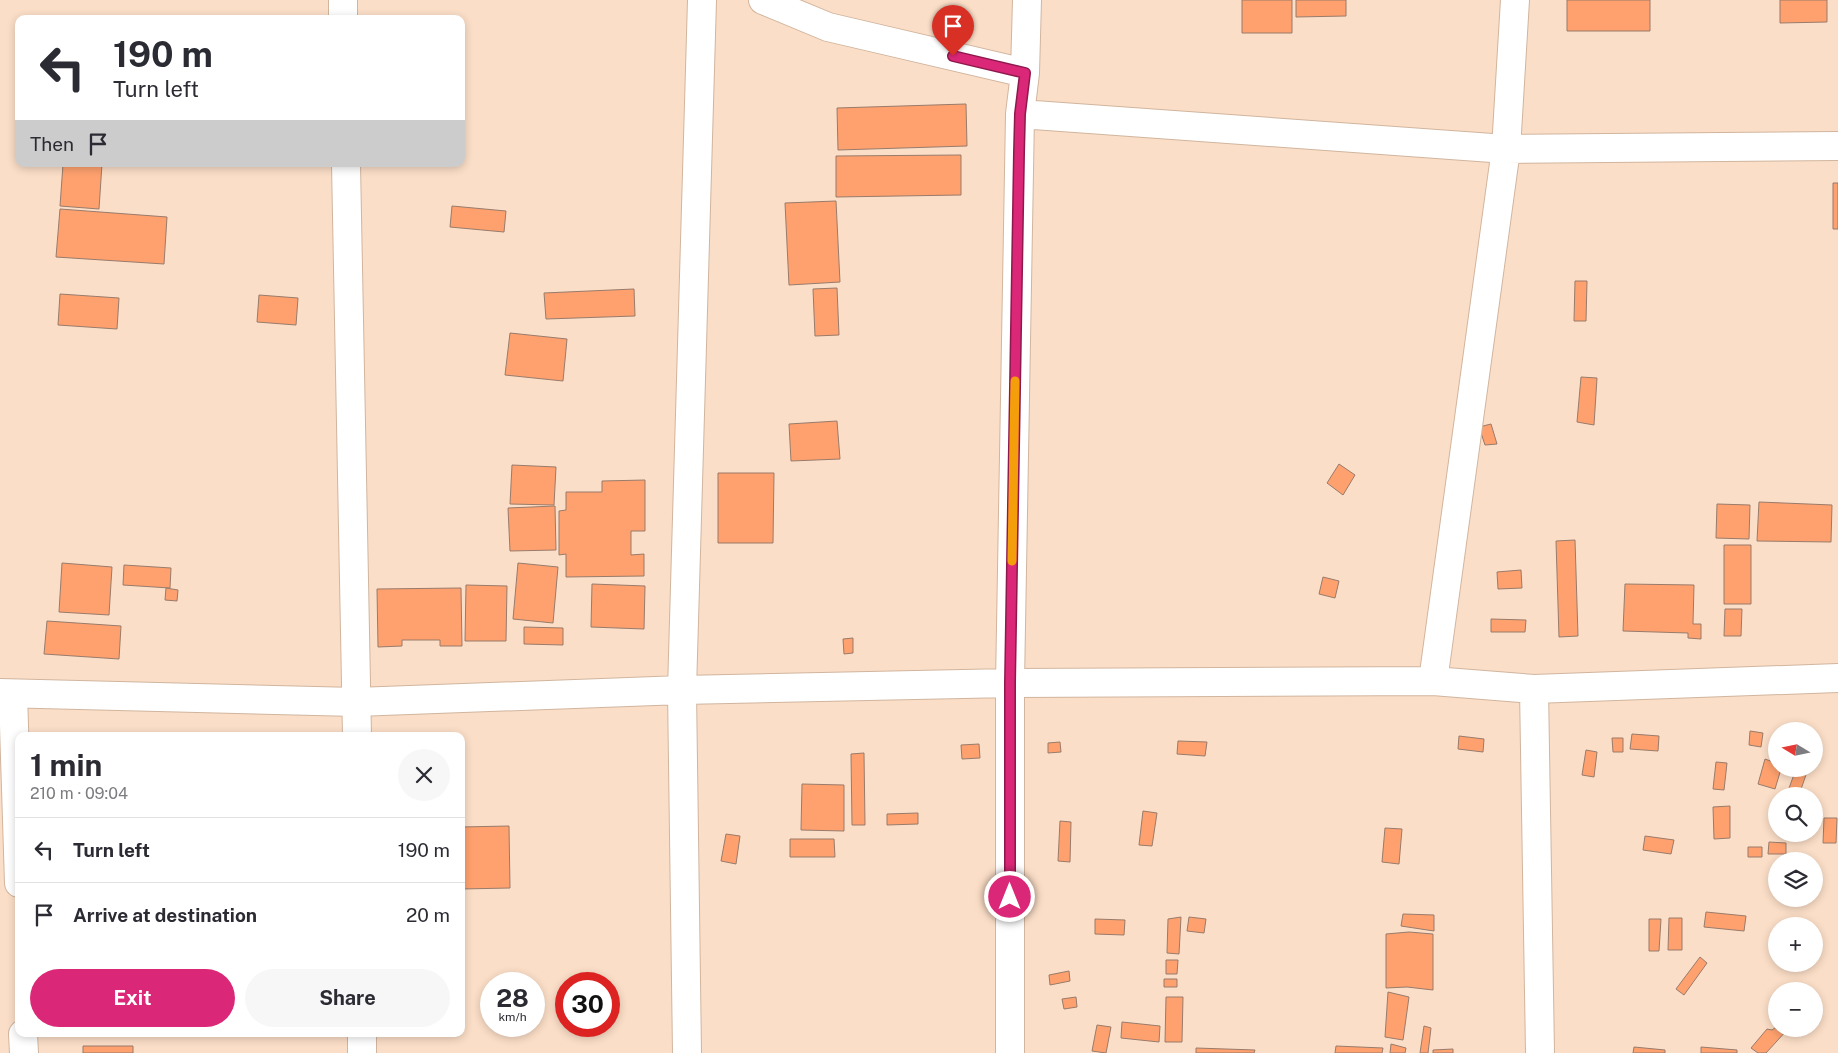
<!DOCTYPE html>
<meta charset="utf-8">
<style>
body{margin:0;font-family:"Public Sans",sans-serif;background:#f7f7f7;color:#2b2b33;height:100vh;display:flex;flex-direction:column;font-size:19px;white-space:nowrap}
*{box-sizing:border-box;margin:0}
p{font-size:16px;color:#7c7c81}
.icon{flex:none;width:28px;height:28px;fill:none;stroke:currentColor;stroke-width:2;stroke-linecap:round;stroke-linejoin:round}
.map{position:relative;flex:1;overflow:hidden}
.details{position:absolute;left:15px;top:732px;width:450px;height:305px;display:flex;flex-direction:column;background:#fff;border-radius:10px;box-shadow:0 2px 8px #0003}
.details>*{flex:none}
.top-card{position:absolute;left:15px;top:15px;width:450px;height:152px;border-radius:10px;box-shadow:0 2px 8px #0003;background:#fff;color:#2b2b33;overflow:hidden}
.needle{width:32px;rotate:280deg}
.tools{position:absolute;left:1768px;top:722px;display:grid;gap:10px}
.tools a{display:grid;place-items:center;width:55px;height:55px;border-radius:50%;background:#fff;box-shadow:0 2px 8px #0003;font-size:25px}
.speed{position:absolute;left:480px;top:972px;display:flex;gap:10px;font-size:25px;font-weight:700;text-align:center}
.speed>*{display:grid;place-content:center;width:65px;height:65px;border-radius:50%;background:#fff;box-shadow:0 2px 8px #0003;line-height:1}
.speed small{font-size:12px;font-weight:400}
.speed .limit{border:8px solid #d22;background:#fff;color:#111}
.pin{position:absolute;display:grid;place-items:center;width:42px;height:42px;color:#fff;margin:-51px -21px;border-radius:50% 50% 50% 0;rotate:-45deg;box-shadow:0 0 5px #0007}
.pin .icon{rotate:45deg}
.me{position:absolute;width:55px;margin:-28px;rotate:0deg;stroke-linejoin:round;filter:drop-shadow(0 0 4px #0008)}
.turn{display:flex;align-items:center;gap:18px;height:105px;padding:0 15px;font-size:22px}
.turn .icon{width:65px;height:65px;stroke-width:2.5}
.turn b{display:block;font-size:35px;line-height:42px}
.then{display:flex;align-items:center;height:48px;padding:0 15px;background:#0003;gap:10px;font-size:19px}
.round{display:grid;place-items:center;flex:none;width:52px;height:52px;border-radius:26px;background:#f7f7f7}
.summary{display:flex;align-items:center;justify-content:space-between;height:85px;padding:0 15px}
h1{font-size:30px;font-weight:700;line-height:38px}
.button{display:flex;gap:10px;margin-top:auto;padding:10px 15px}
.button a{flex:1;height:58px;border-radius:30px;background:#db2777;color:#fff;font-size:20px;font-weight:700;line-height:58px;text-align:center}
.button a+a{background:#f7f7f7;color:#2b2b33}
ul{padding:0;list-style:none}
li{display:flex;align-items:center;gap:15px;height:65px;padding:0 15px;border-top:1px solid #e1e1e2}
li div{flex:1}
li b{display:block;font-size:19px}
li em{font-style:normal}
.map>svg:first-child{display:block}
.building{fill:#fea16e;stroke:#997b6b}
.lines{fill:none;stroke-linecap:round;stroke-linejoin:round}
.minor-casing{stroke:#d1b59e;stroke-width:30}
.minor{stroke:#fff;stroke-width:28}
.route-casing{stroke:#8e194d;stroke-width:12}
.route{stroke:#db2777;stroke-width:9}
.slow{stroke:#f59e0b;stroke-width:9}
</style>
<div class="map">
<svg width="1838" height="1053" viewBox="0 0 1838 1053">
<rect width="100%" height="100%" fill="#fbdec7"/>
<path class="building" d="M1242 0H1292V33H1242Z
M1296 0H1346V16L1296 17Z
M1567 0H1650V31H1567Z
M1780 0H1827V22L1780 23Z
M966 104 967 146 838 150 837 108Z
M961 155V195L836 197V156Z
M63 164H102L99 209 60 206Z
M1833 183H1838V229H1833Z
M836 201 840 282 789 285 785 203Z
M452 206 506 211 504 232 450 227Z
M60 209 167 217 164 264 56 257Z
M1575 281H1587L1586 321H1574Z
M837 288 839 335 815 336 813 289Z
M634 289 635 316 546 319 544 293Z
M60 294 119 298 117 329 58 325Z
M259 295 298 298 296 325 257 322Z
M510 333 567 339 563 381 505 375Z
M1581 377 1597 378 1594 425 1577 422Z
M837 421 840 459 791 461 789 424Z
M1491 424 1497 444 1485 445 1479 427Z
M1339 464 1355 475 1343 495 1327 483Z
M512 465 556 467 554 505 510 504Z
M718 473H774L773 543H718Z
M645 480V531H631V555L644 554V576L566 577V554L559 555V511L566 510V492H602V481Z
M1759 502 1832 505 1831 542 1757 541Z
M1717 504 1750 505 1749 539 1716 538Z
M555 506 556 550 510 551 508 508Z
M1575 540 1578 636 1559 637 1556 541Z
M1724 545H1751V604H1724Z
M62 563 112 567 109 615 59 612Z
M518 563 558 567 553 623 513 619Z
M124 565 171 568 170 588 123 585Z
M1521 570 1522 588 1498 589 1497 572Z
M1323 577 1339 581 1335 598 1319 594Z
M592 584 645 586 644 629 591 627Z
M1625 584 1694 585 1693 624H1701V639L1688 638V633L1623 631Z
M466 585 507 586 506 641H465Z
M166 588 178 590 177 601 165 600Z
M461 588 462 646H440V640H402V646L378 647 377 589Z
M1725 609H1742L1741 636H1724Z
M1491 619 1526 620 1525 632H1491Z
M47 621 121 626 119 659 44 654Z
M524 627 563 628V645L524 644Z
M853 638V653L844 654 843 639Z
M1750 731 1763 733 1761 747 1749 745Z
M1632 734 1659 736 1658 751 1630 749Z
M1459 736 1484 739 1483 752 1458 749Z
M1612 738H1623V752H1613Z
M1178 741 1207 742 1205 756 1177 754Z
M1060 742 1061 752 1048 753V743Z
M979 744 980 758 962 759 961 745Z
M1586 750 1597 752 1594 777 1582 775Z
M864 753 865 825H852L851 754Z
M1765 759 1776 763V769H1781L1775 789 1758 784Z
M1716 762 1727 763 1724 790 1713 789Z
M1796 769H1808L1799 795 1788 791Z
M802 784 844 785V831L801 830Z
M1730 806V838L1714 839 1713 807Z
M1143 811 1157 813 1152 846 1139 845Z
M918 813V824L887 825V814Z
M1824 818H1837L1836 843H1823Z
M1060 821 1071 822 1070 862 1058 861Z
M509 826 510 888 461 889V827Z
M1385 828 1402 829 1399 864 1382 862Z
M726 834 740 836 736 864 721 861Z
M1645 836 1674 840 1671 854 1643 850Z
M790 839H834L835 857H790Z
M1769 842 1786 843V854H1768Z
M1748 847H1762V857H1748Z
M1706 912 1746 916 1744 931 1704 927Z
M1403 914 1434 915V931L1401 926Z
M1181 917 1179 954 1167 953 1168 919Z
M1189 917 1206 919 1204 933 1187 931Z
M1669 918H1682V950H1668Z
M1095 919 1125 920 1124 935 1095 934Z
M1649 919H1661L1659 951H1649Z
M1409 932 1433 934V990L1407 987 1386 988V934Z
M1700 957 1707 963 1684 995 1676 989Z
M1166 960H1178L1177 974H1166Z
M1069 971 1070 981 1050 985 1049 975Z
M1164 979H1177V987H1164Z
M1388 992 1409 997 1403 1040 1385 1037Z
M1076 997 1077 1007 1064 1009 1062 999Z
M1166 997H1183L1182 1042H1165Z
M1122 1022 1160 1026 1159 1042 1121 1038Z
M1097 1025 1111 1027 1106 1053 1092 1051Z
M1424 1026 1431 1028 1428 1053H1420Z
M1776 1027V1029H1788L1766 1053H1758L1751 1048 1767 1029 1772 1030Z
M1391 1044 1406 1048 1405 1053H1390Z
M83 1046H133V1053H83Z
M1336 1046 1383 1048 1382 1053H1335Z
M1634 1047 1665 1050V1053H1633Z
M1701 1047 1737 1050V1053H1701Z
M1196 1048 1255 1050 1254 1053H1196Z
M1453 1049V1053H1433V1050Z"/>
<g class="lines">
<g class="minor-casing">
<path id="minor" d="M343 0V19
M763 0 828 27 1025 73
M1020 114 1506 149 1838 146
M346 164 357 736
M1433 681 1506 149 1515 0
M1534 689 1540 1053
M0 693 356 702 682 690 1010 683 1433 681 1534 689 1838 678
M13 694 19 883
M23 1034 24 1053
M362 1034V1053
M687 1053 682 690 702 0
M1010 1053V683L1020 114 1025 73 1027 0"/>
</g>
<use href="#minor" class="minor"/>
</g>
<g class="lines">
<g class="route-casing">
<path id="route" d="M953 56 1025 73 1020 114 1019 153 1010 683V897"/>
</g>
<use href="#route" class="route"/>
<path class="slow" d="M1012 561 1015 381"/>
</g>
</svg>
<div class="tools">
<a><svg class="needle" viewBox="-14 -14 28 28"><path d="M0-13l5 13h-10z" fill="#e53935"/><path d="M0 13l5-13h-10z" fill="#7c7c81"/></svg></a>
<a><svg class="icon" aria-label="search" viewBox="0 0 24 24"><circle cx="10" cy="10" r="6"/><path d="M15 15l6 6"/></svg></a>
<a><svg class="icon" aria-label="layers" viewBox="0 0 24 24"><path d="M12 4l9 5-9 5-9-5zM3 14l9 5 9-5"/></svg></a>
<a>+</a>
<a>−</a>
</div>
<div class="speed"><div>28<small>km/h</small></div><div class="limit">30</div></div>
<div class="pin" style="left:953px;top:56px;background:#d93025"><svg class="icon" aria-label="arrive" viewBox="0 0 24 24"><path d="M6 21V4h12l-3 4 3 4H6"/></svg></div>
<svg class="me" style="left:1010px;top:897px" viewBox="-20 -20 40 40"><circle r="17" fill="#db2777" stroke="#fff" stroke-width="3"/><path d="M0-11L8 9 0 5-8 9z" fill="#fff"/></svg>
<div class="top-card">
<div class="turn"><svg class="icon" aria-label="left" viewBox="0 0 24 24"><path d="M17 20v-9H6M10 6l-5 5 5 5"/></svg><div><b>190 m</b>Turn left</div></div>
<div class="then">Then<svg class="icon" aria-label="arrive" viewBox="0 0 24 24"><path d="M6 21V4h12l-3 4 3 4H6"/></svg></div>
</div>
<section class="details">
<div class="summary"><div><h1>1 min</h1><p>210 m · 09:04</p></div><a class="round"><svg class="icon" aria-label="close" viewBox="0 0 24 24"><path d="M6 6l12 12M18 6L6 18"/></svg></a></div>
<ul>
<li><svg class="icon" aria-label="left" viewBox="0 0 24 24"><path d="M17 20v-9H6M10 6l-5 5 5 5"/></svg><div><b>Turn left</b></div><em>190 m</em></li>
<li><svg class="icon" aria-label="arrive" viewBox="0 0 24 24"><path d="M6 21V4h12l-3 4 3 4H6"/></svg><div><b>Arrive at destination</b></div><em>20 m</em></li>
</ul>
<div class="button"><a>Exit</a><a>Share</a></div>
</section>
</div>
